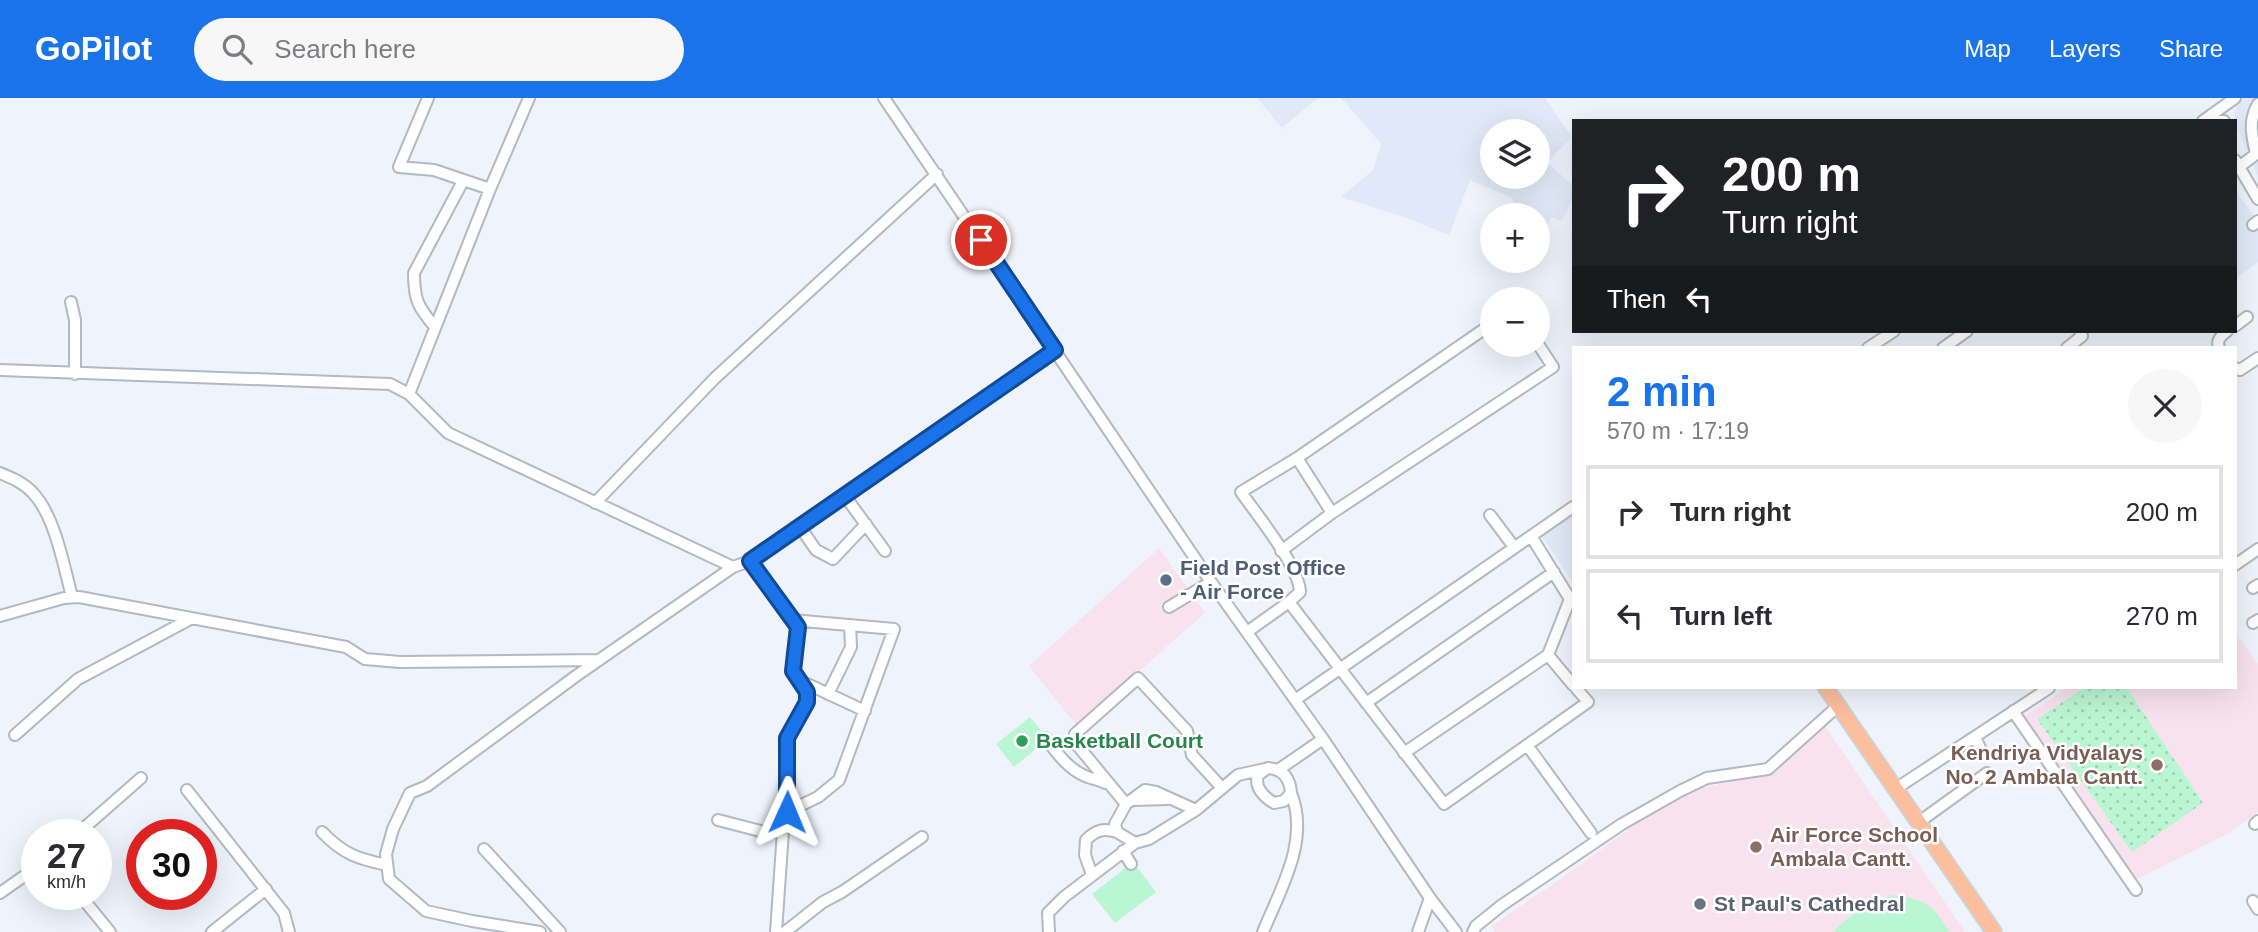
<!DOCTYPE html>
<meta charset="utf-8">
<style>
body{margin:0;font-family:Helvetica,sans-serif;background:#f7f7f7;color:#2b2b33;height:100vh;display:flex;flex-direction:column;font-size:26px;white-space:nowrap}
*{box-sizing:border-box;margin:0}
p{font-size:23px;color:#7c7c81}
.icon{flex:none;width:38px;height:38px;fill:none;stroke:currentColor;stroke-width:2;stroke-linecap:round;stroke-linejoin:round}
.map{position:relative;flex:1;overflow:hidden}
.sheet{position:absolute;left:1572px;top:248px;width:665px;height:343px;display:flex;flex-direction:column;background:#fff;border-radius:0px;box-shadow:0 7px 28px #0002}
.sheet>*{flex:none}
.top-card{position:absolute;left:1572px;top:21px;width:665px;height:214px;border-radius:0px;box-shadow:0 7px 28px #0002;background:#202124;color:#fff;overflow:hidden}
.fabs{position:absolute;left:1480px;top:21px;display:grid;gap:14px}
.fabs a{display:grid;place-items:center;width:70px;height:70px;border-radius:50%;background:#fff;box-shadow:0 7px 28px #0002;font-size:35px}
.speed{position:absolute;left:21px;top:721px;display:flex;gap:14px;font-size:35px;font-weight:700;text-align:center}
.speed>*{display:grid;place-content:center;width:91px;height:91px;border-radius:50%;background:#fff;box-shadow:0 7px 28px #0002;line-height:1}
.speed small{font-size:18px;font-weight:400}
.speed .limit{border:10px solid #d22;background:#fff;color:#111}
.pin{position:absolute;display:grid;place-items:center;width:60px;height:60px;color:#fff;margin:-30px;border:4px solid #fff;border-radius:50%;box-shadow:0 2px 7px #0007}
.me{position:absolute;width:77px;margin:-38px;rotate:1deg;stroke-linejoin:round;filter:drop-shadow(0 0 5px #0008)}
.turn{display:flex;align-items:center;gap:24px;height:147px;padding:0 35px;font-size:32px}
.turn .icon{width:91px;height:91px;stroke-width:2.5}
.turn b{display:block;font-size:49px;line-height:60px}
.then{display:flex;align-items:center;height:66px;padding:0 35px;background:#0003;gap:14px;font-size:26px}
.round{display:grid;place-items:center;flex:none;width:74px;height:74px;border-radius:37px;background:#f7f7f7}
.head{display:flex;align-items:center;justify-content:space-between;height:119px;padding:0 35px}
h1{font-size:42px;font-weight:700;line-height:52px;color:#1a73e8}
ul{padding:0;list-style:none}
li{display:flex;align-items:center;gap:21px;height:94px;margin:0 14px 10px;padding:0 21px;border:4px solid #e1e1e2;border-radius:0px}
li div{flex:1}
li b{display:block;font-size:26px}
li em{font-style:normal}
header{display:flex;align-items:center;gap:42px;box-sizing:border-box;height:98px;padding:0 35px;background:#1a73e8;color:#fff}
header strong{font-size:33px}
nav{display:flex;gap:38px;margin-inline-start:auto;font-size:24px}
.search{width:490px;height:63px;background:#f7f7f7;display:flex;align-items:center;gap:18px;box-sizing:border-box;padding:0 24px;border-radius:38px;color:#7c7c81;font-size:26px}
.map>svg:first-child{display:block}
.built{fill:#e1e9f8;fill-rule:evenodd}
.education{fill:#f8e2ee}
.grass{fill:#bbf6d2}
.park{fill:url(#park-dots)}
.lines{fill:none;stroke-linecap:round;stroke-linejoin:round}
.minor-casing{stroke:#b4b8c0;stroke-width:14}
.major-casing{stroke:#d1d1d1;stroke-width:18}
.minor{stroke:#fff;stroke-width:10}
.major{stroke:#fcbe9d;stroke-width:14}
.route-casing{stroke:#114b97;stroke-width:18}
.route{stroke:#1a73e8;stroke-width:12}
.service-dot{fill:#5c6f8a;stroke:#fff;stroke-width:2.5}
.leisure-dot{fill:#2e9e5b;stroke:#fff;stroke-width:2.5}
.education-dot{fill:#8d6e63;stroke:#fff;stroke-width:2.5}
.worship-dot{fill:#6b7280;stroke:#fff;stroke-width:2.5}
.labels{text-anchor:middle;stroke-width:5;stroke-linejoin:round;paint-order:stroke}
.service-label{font-size:21px;font-weight:bold;fill:#4e5e75;stroke:#fff;text-anchor:start}
.leisure-label{font-size:21px;font-weight:bold;fill:#27864d;stroke:#fff;text-anchor:start}
.education-label{font-size:21px;font-weight:bold;fill:#785e54;stroke:#fff;text-anchor:end}
.worship-label{font-size:21px;font-weight:bold;fill:#5b616d;stroke:#fff;text-anchor:start}
</style>
<header>
<strong>GoPilot</strong>
<div class="search"><svg class="icon" aria-label="search" viewBox="0 0 24 24"><circle cx="10" cy="10" r="6"/><path d="M15 15l6 6"/></svg>Search here</div>
<nav><a>Map</a><a>Layers</a><a>Share</a></nav>
</header>
<div class="map">
<svg width="2258" height="834" viewBox="0 0 2258 834">
<defs>
<pattern id="park-dots" width="8" height="8" patternUnits="userSpaceOnUse" patternTransform="scale(1.75)"><rect width="8" height="8" fill="#bbf6d2"/><path d="M2 2h.1M6 6h.1" fill="none" stroke="#a0d2b4" stroke-width="1.8" stroke-linecap="round"/></pattern>
</defs>
<rect width="100%" height="100%" fill="#eff3fb"/>
<path class="built" d="M1257 0H1318L1283 29 1284 32Z
M1341 0H1545L1572 39 1547 64 1573 88V99L1562 123 1551 119 1538 150V117H1515L1517 111 1512 100 1470 82 1449 137 1404 119 1341 99 1373 72 1381 46ZM1538 33V79H1493V33Z
M2244 0H2258V78L2234 23 2236 9Z
M2235 92 2258 123V164L2235 181Z
M1573 417V485L1542 439Z"/>
<path class="education" d="M1159 450 1205 515 1077 628 1029 568Z
M2235 534 2258 566V714L2227 736 2137 781 2023 620 2067 590H2235Z
M1825 628 1965 834H1495L1491 828 1562 780 1648 717 1697 691 1766 677Z"/>
<path class="grass" d="M1030 619 1048 641 1014 669 996 646Z
M1133 764 1156 794 1115 825 1092 796Z
M1893 797C1928 802 1931 806 1950 834H1833C1850 816 1869 804 1893 797Z"/>
<path class="park" d="M2084 590H2127L2203 705 2132 754 2037 621Z"/>
<g class="lines">
<g class="minor-casing">
<path id="minor" d="M428 0 399 69 434 72 490 91
M884 0 1211 484 1323 641 1430 800 1456 834
M2203 23 2235 0
M2214 23H2224
M2235 62 2258 101
M2239 69 2256 56C2252 38 2248 23 2258 6
M2253 127 2258 123
M71 204 75 222V276
M2235 228 2247 219
M435 229C418 209 414 202 414 175L463 83
M1868 250 1894 233
M1943 250 1967 233
M2067 250 2082 238 2080 233
M2219 250C2216 242 2221 238 2227 233
M2235 270 2240 272 2258 260
M0 272 390 286 409 296 448 335 733 469
M409 296 490 91 529 0
M1297 360 1332 415
M0 375C12 380 24 385 33 395 55 418 64 469 72 499
M845 398 885 453
M595 405 715 280 937 76
M1490 417 1514 449
M800 429 816 452 833 461 866 426
M1531 438 1570 501 1548 557 1573 587
M1281 453 1332 415 1553 269 1538 246
M2235 467 2258 451
M2253 490 2258 487
M1289 504 1444 706 1588 604 1576 590
M1169 509 1211 484
M0 518 64 500 79 499 346 549 365 561 400 564 599 562
M2253 525 2258 522
M1247 534 1289 504 1300 494C1299 468 1257 417 1241 394L1297 360 1493 225
M801 583 865 613
M828 596 851 549 850 527
M1295 602 1573 409
M1366 605 1554 474
M2013 613 2136 792
M15 637 78 581 192 520
M1975 639 1982 654
M1045 640C1056 653 1066 669 1083 677 1090 681 1098 681 1105 685
M1527 647 1591 735
M1404 655 1548 557
M1268 670C1283 671 1290 680 1291 695L1284 703 1274 705C1264 699 1254 689 1258 677Z
M1278 672 1323 641
M1903 686 2049 590
M187 692 284 815 289 834
M1133 702 1168 701
M1126 706 1115 726 1117 734 1135 745
M1196 712 1156 694 1145 692 1126 706 1078 648 1075 636 1138 580 1187 633 1192 657 1222 690
M787 714 818 699 839 682 894 531 792 522
M1926 719 1987 675
M718 722 764 734 783 733 787 725V640L807 604V594L793 574 798 529 750 463
M2255 726 2258 723
M322 734C343 756 358 761 387 767
M76 737 141 680
M484 751 560 834
M1123 753 1131 766
M1092 777 1085 757 1086 742C1096 732 1103 730 1117 734
M0 795 37 769
M79 796 110 834
M2253 803 2258 811
M212 834 266 791
M540 834 472 823 426 813 389 781 386 756 393 731 410 695 427 688 576 578 733 469 750 463 1055 252
M776 834 783 733
M785 834 823 804 842 794 922 739
M1049 834 1048 815 1064 799 1135 745 1149 741 1196 712 1238 677 1265 671
M1263 834C1281 790 1310 742 1291 695
M1418 834 1430 800
M1473 834 1476 828 1502 807 1622 726 1680 693 1707 680 1768 671 1838 608"/>
</g>
<g class="major-casing">
<path id="major" d="M1826 590 1994 834"/>
</g>
<use href="#minor" class="minor"/>
<use href="#major" class="major"/>
</g>
<g class="lines">
<g class="route-casing">
<path id="route" d="M787 714V640L807 604V594L793 573 798 529 750 463 1055 252 981 142"/>
</g>
<use href="#route" class="route"/>
</g>
<circle class="service-dot" cx="1166" cy="482" r="7"/>
<circle class="leisure-dot" cx="1022" cy="643" r="7"/>
<g class="education-dot">
<circle cx="2157" cy="667" r="7"/>
<circle cx="1756" cy="749" r="7"/>
</g>
<circle class="worship-dot" cx="1700" cy="806" r="7"/>
<g class="labels">
<g class="service-label">
<text x="1180" y="477">Field Post Office<tspan x="1180" dy="24">- Air Force</tspan></text>
</g>
<g class="leisure-label">
<text x="1036" y="650">Basketball Court</text>
</g>
<g class="education-label">
<text x="2143" y="662">Kendriya Vidyalays<tspan x="2143" dy="24">No. 2 Ambala Cantt.</tspan></text>
<text x="1770" y="744" text-anchor="start">Air Force School<tspan x="1770" dy="24">Ambala Cantt.</tspan></text>
</g>
<g class="worship-label">
<text x="1714" y="813">St Paul's Cathedral</text>
</g>
</g>
</svg>
<div class="fabs">
<a><svg class="icon" aria-label="layers" viewBox="0 0 24 24"><path d="M12 4l9 5-9 5-9-5zM3 14l9 5 9-5"/></svg></a>
<a>+</a>
<a>−</a>
</div>
<div class="speed"><div>27<small>km/h</small></div><div class="limit">30</div></div>
<div class="pin" style="left:981px;top:142px;background:#d93025"><svg class="icon" aria-label="arrive" viewBox="0 0 24 24"><path d="M6 21V4h12l-3 4 3 4H6"/></svg></div>
<svg class="me" style="left:787px;top:714px" viewBox="-20 -20 40 40"><path d="M0-17L14 15 0 8-14 15z" fill="#1a73e8" stroke="#fff" stroke-width="4"/></svg>
<div class="top-card">
<div class="turn"><svg class="icon" aria-label="right" viewBox="0 0 24 24"><path d="M7 20v-9h11M14 6l5 5-5 5"/></svg><div><b>200 m</b>Turn right</div></div>
<div class="then">Then<svg class="icon" aria-label="left" viewBox="0 0 24 24"><path d="M17 20v-9H6M10 6l-5 5 5 5"/></svg></div>
</div>
<section class="sheet">
<div class="head"><div><h1>2 min</h1><p>570 m · 17:19</p></div><a class="round"><svg class="icon" aria-label="close" viewBox="0 0 24 24"><path d="M6 6l12 12M18 6L6 18"/></svg></a></div>
<ul>
<li><svg class="icon" aria-label="right" viewBox="0 0 24 24"><path d="M7 20v-9h11M14 6l5 5-5 5"/></svg><div><b>Turn right</b></div><em>200 m</em></li>
<li><svg class="icon" aria-label="left" viewBox="0 0 24 24"><path d="M17 20v-9H6M10 6l-5 5 5 5"/></svg><div><b>Turn left</b></div><em>270 m</em></li>
</ul>
</section>
</div>
